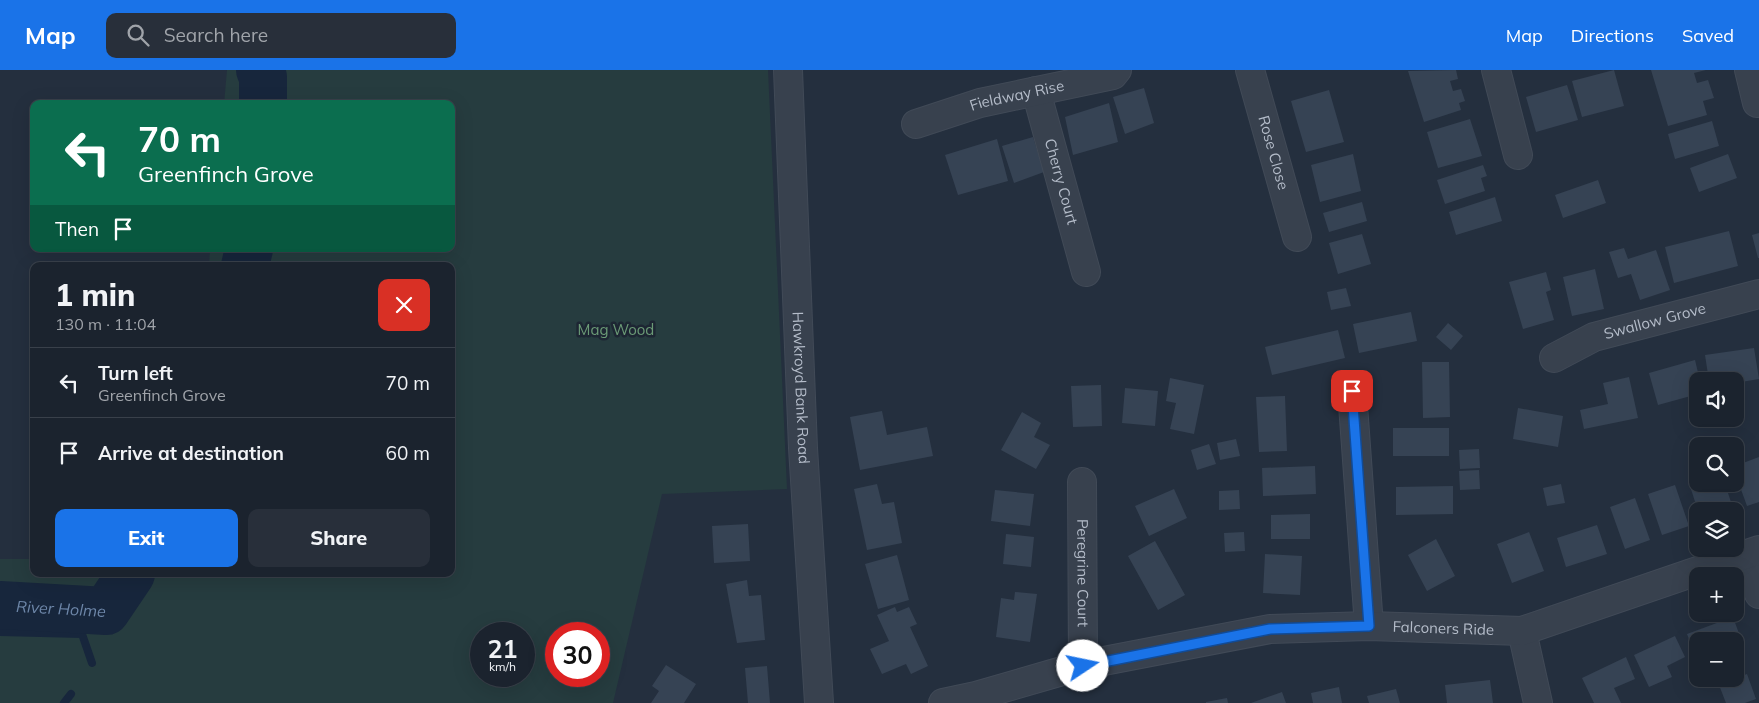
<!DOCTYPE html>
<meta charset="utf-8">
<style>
body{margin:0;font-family:Mulish,sans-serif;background:#282f3a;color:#f1f3f6;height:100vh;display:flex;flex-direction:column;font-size:19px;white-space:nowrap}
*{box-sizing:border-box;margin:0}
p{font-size:16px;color:#a0a4aa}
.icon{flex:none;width:28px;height:28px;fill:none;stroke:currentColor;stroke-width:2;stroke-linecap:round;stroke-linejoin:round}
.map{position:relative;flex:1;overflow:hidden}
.details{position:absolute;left:30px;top:192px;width:425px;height:315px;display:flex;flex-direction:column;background:#1b232e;border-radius:10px;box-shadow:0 5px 20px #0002,0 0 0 1px #39404a}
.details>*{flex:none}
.top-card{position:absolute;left:30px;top:30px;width:425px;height:152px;border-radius:10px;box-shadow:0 5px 20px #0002,0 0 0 1px #39404a;background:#0b6e4f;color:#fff;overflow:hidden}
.buttons{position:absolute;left:1689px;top:302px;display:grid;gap:10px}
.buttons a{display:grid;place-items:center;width:55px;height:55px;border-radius:10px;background:#1b232e;box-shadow:0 5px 20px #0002,0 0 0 1px #39404a;font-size:25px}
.speed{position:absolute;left:470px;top:552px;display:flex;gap:10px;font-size:25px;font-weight:700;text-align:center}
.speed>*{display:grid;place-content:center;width:65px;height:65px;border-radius:50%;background:#1b232e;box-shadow:0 5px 20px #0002,0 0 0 1px #39404a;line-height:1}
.speed small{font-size:12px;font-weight:400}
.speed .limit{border:8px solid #d22;background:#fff;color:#111}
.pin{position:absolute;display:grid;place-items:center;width:42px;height:42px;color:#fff;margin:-21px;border-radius:10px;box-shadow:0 2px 8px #0006}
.me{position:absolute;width:55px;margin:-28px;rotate:79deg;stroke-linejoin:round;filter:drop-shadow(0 0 4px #0008)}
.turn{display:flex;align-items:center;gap:18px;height:105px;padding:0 25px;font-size:22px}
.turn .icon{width:65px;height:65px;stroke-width:2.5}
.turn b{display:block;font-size:35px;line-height:42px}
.then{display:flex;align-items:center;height:48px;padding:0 25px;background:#0003;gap:10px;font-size:19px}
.round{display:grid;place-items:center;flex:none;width:52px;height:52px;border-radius:10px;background:#282f3a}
.headline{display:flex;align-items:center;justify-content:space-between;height:85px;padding:0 25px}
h1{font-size:30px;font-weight:800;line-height:38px}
.cta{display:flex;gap:10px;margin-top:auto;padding:10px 25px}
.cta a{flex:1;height:58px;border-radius:10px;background:#1a73e8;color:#fff;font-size:20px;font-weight:800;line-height:58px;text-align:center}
.cta a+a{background:#282f3a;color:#f1f3f6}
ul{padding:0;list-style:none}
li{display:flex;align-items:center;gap:15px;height:70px;padding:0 25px;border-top:1px solid #39404a}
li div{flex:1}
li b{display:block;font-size:19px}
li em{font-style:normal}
header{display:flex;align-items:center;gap:30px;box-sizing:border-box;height:70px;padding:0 25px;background:#1a73e8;color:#fff}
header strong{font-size:24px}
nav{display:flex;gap:28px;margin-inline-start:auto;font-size:18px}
.search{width:350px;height:45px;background:#282f3a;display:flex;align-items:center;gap:12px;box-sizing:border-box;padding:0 18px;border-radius:10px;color:#a0a4aa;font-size:19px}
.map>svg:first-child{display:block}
.green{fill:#263c3f;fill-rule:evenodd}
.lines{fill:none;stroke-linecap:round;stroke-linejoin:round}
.stream{stroke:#17263c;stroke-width:8}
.river{stroke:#17263c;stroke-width:48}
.building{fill:#364354}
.minor-casing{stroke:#414a57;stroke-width:30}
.minor{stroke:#38414e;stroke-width:28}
.route-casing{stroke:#114b97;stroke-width:12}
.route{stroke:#1a73e8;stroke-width:9}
.labels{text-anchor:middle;stroke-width:5;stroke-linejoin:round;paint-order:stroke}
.street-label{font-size:15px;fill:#b4bcc9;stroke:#1d2633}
.park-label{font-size:15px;fill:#6b9a76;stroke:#1d2633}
.water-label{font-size:16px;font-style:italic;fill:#6d86a8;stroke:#1d2633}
</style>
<header>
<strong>Map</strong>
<div class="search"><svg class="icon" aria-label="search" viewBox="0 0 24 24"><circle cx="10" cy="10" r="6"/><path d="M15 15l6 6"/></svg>Search here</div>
<nav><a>Map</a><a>Directions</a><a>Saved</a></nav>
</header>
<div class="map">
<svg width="1759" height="633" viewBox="0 0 1759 633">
<rect width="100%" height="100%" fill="#242f3e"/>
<path class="green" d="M227 0H768L787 419 662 424 613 633H0V489H34V504H451V196H209L210 179H451V34H224ZM481 564H524V606H481ZM556 564H599V606H556Z"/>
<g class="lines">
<path class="stream" d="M0 562 82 564 92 593
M64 633 71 624"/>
<g class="river">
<path d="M260 0 263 7V34"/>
<path d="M245 196 249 179"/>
<path id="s1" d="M0 535 106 541 131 504"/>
</g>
</g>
<path class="building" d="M1456 0 1458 9 1450 11 1453 21 1461 19 1465 31 1459 33 1461 40 1424 52 1408 1Z
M1614 0 1624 36 1582 47 1572 11Z
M1651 0H1706L1694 3 1697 13 1708 10 1714 28 1703 31 1707 45 1668 56Z
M1567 15 1578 50 1536 62 1526 27Z
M1144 18 1154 53 1125 64 1113 27Z
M1329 20 1344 72 1306 82 1291 31Z
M1109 33 1118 72 1073 85 1065 47Z
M1470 49 1482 86 1438 98 1427 62Z
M1712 51 1719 76 1675 89 1668 64Z
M1033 67 1044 102 1014 113 1002 76Z
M997 69 1008 111 958 125 945 85Z
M1353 84 1361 121 1320 132 1311 95Z
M1728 84 1737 108 1699 122 1690 98Z
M1483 95 1487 106 1481 108 1485 121 1445 134 1437 110Z
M1598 110 1606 133 1563 148 1555 125Z
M1495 127 1502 151 1456 165 1449 142Z
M1362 132 1367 151 1329 162 1323 143Z
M1729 161 1738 196 1674 213 1665 177Z
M1759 163V188H1758L1752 165Z
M1362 164 1371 194 1338 204 1329 173Z
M1624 178 1628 189 1656 180 1670 220 1640 230 1631 204 1618 208 1609 182Z
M1595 199 1604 239 1572 246 1563 207Z
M1546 202 1551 220 1546 222 1554 250 1523 259 1509 212Z
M1346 218 1351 236 1331 240 1327 222Z
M1411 242 1417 271 1359 283 1353 254Z
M1448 253 1463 266 1451 280 1436 267Z
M1338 260 1345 288 1272 305 1265 277Z
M1754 278 1759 309 1735 313V311H1709L1705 285Z
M1695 290 1700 311H1698V324L1658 335 1649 303Z
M1422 292H1449L1450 347 1423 348Z
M1629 307 1638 348 1584 359 1580 340 1608 334 1603 313Z
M1170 308 1204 315 1194 364 1170 359 1176 333 1166 331Z
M1101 315 1102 356 1073 357 1071 316Z
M1125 318 1158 321 1155 356 1122 353Z
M1285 326 1287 381 1259 382 1256 327Z
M1518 338 1563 346 1558 377 1513 369Z
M882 341 887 365 927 357 933 386 860 400 850 347Z
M1022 342 1041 353 1034 367 1050 375 1036 399 1001 380Z
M1393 358H1449V386H1393Z
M1236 369 1240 386 1220 390 1217 373Z
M1209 374 1216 394 1197 400 1191 380Z
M1479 379 1480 398 1460 399 1459 380Z
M1759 387V432L1747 436 1735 403V396Z
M1315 396 1316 424 1263 426 1262 398Z
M1479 400 1480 419 1460 420 1459 401Z
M877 414 882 434 894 432 902 473 867 480 854 419Z
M1561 414 1565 433 1547 436 1543 418Z
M1708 414H1725L1734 441H1698L1691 419Z
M1675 415 1689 456 1662 465 1648 424Z
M1453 416V444L1396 445V417Z
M1174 419 1187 448 1149 466 1135 436Z
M995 420 1034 424 1030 456 991 451Z
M1239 420 1240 439 1219 440V421Z
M1635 428 1650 470 1625 479 1610 437Z
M1310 444V469H1271V445Z
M748 454 750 491 714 493 712 456Z
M1597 455 1607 484 1566 497 1557 468Z
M1244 462 1245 481 1225 482 1224 463Z
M1529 462 1544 501 1512 513 1497 474Z
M1006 464 1034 467 1031 497 1003 494Z
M1436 469 1455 506 1427 521 1408 485Z
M1155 471 1185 525 1158 540 1128 486Z
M1265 484 1302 486 1300 525 1263 523Z
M897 485 909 530 878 539 865 494Z
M747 510 749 526 761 525 765 570 737 573 726 514Z
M1015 522 1037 524 1030 572 996 567 1001 528 1014 530Z
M895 537 897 542 909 537 917 554 910 557 928 596 911 604 906 594 882 604 870 579 889 571 877 545Z
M1733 547 1745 580 1735 583V571H1698L1697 590 1687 564Z
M1675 566 1685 587 1667 596 1672 607 1649 617 1634 585Z
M1626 587 1635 609 1614 618 1621 633H1594L1582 608Z
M666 595 696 614 684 633H651L659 621 652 616Z
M767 596 770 633H748L745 598Z
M1747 604 1756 629 1745 633H1726L1719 615Z
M1490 610 1493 633H1447L1445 615Z
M1339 617 1342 633H1313L1311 623Z
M1396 619 1400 633H1369L1367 626Z
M1282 622 1286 633H1251Z
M1227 628 1228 633H1206V632Z"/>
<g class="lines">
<g class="minor-casing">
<g id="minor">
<path id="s2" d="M788 0 803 378 819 633"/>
<path id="s3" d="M1250 0 1297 167"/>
<path d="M1496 0 1518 85"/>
<path d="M1749 0 1757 33"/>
<path id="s4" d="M1036 21 1086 202"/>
<path id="s5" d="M916 54 980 33 1113 5 1117 0"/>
<path id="s6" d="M1554 288 1594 267 1759 224"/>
<path d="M1352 321 1369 556"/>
<path id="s7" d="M1082 412 1083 595"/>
<path d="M1743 486 1759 524"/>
<path d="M1522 561 1538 633"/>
<path id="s8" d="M943 633 976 626 1083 595 1270 559 1369 556 1522 561 1759 480"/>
</g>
</g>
<use href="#minor" class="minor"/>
</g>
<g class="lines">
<g class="route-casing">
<path id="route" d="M1083 596 1270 559 1369 556 1352 321"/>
</g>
<use href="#route" class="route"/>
</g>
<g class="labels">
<g class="street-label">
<text dy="5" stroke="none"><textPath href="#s5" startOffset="105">Fieldway Rise</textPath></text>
<text dy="5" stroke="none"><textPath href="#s3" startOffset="86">Rose Close</textPath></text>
<text dy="5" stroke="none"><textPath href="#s4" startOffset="94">Cherry Court</textPath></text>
<text dy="5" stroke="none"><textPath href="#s6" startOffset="108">Swallow Grove</textPath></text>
<text dy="5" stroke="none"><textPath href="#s2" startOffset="318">Hawkroyd Bank Road</textPath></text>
<text dy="5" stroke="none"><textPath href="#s7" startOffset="91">Peregrine Court</textPath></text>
<text dy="5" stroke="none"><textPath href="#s8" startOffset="509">Falconers Ride</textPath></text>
</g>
<g class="park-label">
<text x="616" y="265">Mag Wood</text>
</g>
<g class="water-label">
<text dy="6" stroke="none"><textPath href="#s1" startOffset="61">River Holme</textPath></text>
</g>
</g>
</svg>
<div class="buttons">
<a><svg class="icon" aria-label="sound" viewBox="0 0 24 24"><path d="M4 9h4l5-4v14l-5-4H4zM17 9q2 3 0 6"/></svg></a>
<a><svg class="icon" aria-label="search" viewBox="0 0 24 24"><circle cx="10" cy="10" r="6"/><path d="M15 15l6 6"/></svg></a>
<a><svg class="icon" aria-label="layers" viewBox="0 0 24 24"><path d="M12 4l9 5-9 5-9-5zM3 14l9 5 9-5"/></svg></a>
<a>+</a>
<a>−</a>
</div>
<div class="speed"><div>21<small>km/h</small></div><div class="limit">30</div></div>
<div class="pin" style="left:1352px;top:321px;background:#d93025"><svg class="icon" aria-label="arrive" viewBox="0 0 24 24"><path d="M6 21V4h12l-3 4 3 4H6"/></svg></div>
<svg class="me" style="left:1083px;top:596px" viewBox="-20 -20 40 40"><circle r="19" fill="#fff"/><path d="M0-13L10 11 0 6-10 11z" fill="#1a73e8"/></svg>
<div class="top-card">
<div class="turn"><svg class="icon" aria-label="left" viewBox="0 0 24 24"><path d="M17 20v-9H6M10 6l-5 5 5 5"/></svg><div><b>70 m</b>Greenfinch Grove</div></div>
<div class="then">Then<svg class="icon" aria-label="arrive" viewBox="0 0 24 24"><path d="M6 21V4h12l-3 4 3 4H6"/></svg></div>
</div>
<section class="details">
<div class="headline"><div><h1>1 min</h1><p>130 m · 11:04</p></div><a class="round" style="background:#d93025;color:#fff"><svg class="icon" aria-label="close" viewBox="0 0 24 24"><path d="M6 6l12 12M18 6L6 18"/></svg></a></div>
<ul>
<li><svg class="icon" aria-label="left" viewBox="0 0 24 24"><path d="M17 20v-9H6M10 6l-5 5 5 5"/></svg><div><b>Turn left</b><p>Greenfinch Grove</p></div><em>70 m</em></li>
<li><svg class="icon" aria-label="arrive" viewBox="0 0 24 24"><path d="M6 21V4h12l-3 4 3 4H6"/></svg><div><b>Arrive at destination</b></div><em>60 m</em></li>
</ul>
<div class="cta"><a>Exit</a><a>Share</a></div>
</section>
</div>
